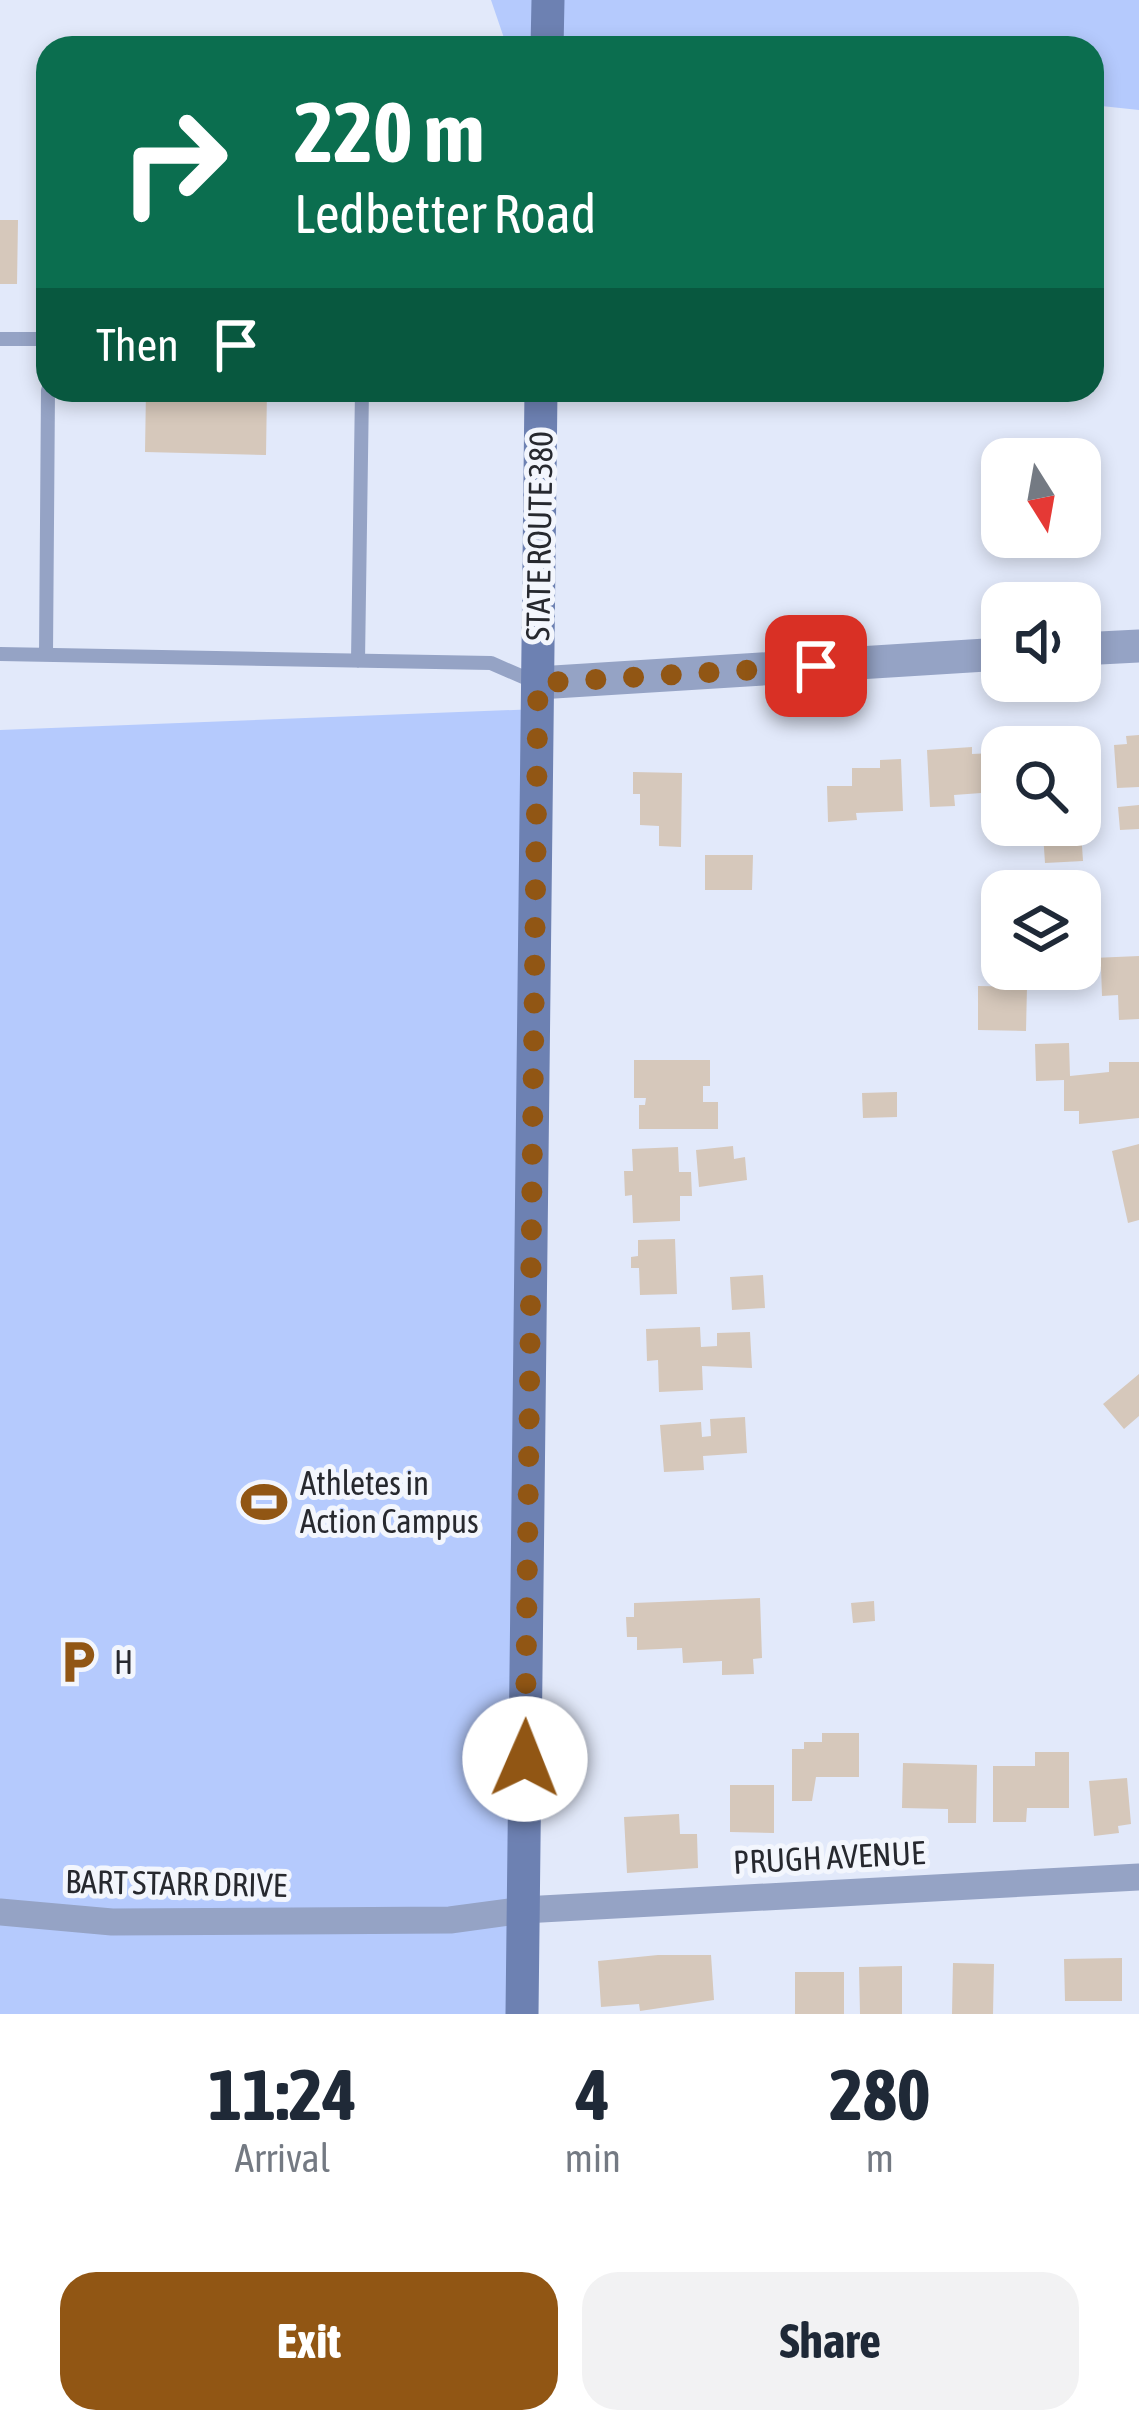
<!DOCTYPE html>
<style>
body{margin:0;font-family:"Asap Condensed",sans-serif;background:#f2f2f3;color:#1f2937;height:100vh;display:flex;flex-direction:column;font-size:45px;white-space:nowrap}
*{box-sizing:border-box;margin:0}
p{font-size:39px;color:#747a83}
.icon{flex:none;width:66px;height:66px;fill:none;stroke:currentColor;stroke-width:2;stroke-linecap:round;stroke-linejoin:round}
.map{position:relative;height:2014px;overflow:hidden}
.drawer{display:flex;flex-direction:column;background:#fff;flex:1}
.drawer>*{flex:none}
.top-card{position:absolute;left:36px;top:36px;width:1068px;height:366px;border-radius:36px;box-shadow:0 6px 18px #0003;background:#0b6e4f;color:#fff;overflow:hidden}
.needle{width:78px;rotate:169deg}
.fabs{position:absolute;left:981px;top:438px;display:grid;gap:24px}
.fabs a{display:grid;place-items:center;width:120px;height:120px;border-radius:24px;background:#fff;box-shadow:0 6px 18px #0003;font-size:60px}
.pin{position:absolute;display:grid;place-items:center;width:102px;height:102px;color:#fff;margin:-51px;border-radius:24px;box-shadow:0 6px 18px #0006}
.me{position:absolute;width:132px;margin:-66px;rotate:1deg;stroke-linejoin:round;filter:drop-shadow(0 0 9px #0008)}
.turn{display:flex;align-items:center;gap:42px;height:252px;padding:0 60px;font-size:54px}
.turn .icon{width:156px;height:156px;stroke-width:2.5}
.turn b{display:block;font-size:84px;line-height:102px}
.then{display:flex;align-items:center;height:114px;padding:0 60px;background:#0003;gap:24px;font-size:45px}
.eta{display:flex;justify-content:space-evenly;align-items:center;height:204px;text-align:center}
.eta b{font-size:72px;font-weight:700;line-height:84px}
.action{display:flex;gap:24px;margin-top:auto;padding:24px 60px}
.action a{flex:1;height:138px;border-radius:36px;background:#915614;color:#fff;font-size:48px;font-weight:700;line-height:138px;text-align:center}
.action a+a{background:#f2f2f3;color:#1f2937}
.map>svg:first-child{display:block}
.green{fill:#b5cafd}
.building{fill:#d6c8bb}
.lines{fill:none;stroke-linecap:round;stroke-linejoin:round}
.service{stroke:#95a3c5;stroke-width:14}
.minor{stroke:#95a3c5;stroke-width:27}
.tertiary{stroke:#95a3c5;stroke-width:33}
.secondary{stroke:#6d81b2;stroke-width:33}
.route{stroke:#915614;stroke-width:21;stroke-dasharray:0 37.8}
.labels{text-anchor:middle;stroke-width:10;stroke-linejoin:round;paint-order:stroke}
.street-label{font-size:33px;fill:#27292f;stroke:#f3f6fd}
.poi-label{font-size:33px;fill:#27292f;stroke:#f3f6fd;text-anchor:start}
</style>
<div class="map">
<svg width="1139" height="2014" viewBox="0 0 1139 2014">
<rect width="100%" height="100%" fill="#e2e9fa"/>
<path class="green" d="M491 0H1139V110L1092 105V48H567L505 41Z
M537 709 522 2014H0V730Z"/>
<path class="building" d="M0 220H18L17 284H0Z
M146 390H267L266 455 145 452Z
M1139 735V787L1117 788 1114 745 1127 744 1126 736Z
M972 747V754L993 753 995 792 954 795 955 806 930 807 927 750Z
M901 759 903 811 856 813 857 820 828 822 827 786H852V768H880V760Z
M633 772 682 773 681 847 659 846V826L640 825V794H633Z
M1139 805V829L1120 830 1118 807Z
M1081 831 1083 861 1045 863 1043 833Z
M705 855H753L752 890H705Z
M1139 956V1019L1119 1020 1118 995 1102 996 1101 968H1093V958Z
M978 986 1027 987 1026 1031 978 1030Z
M1069 1043 1070 1076 1109 1072V1062H1139V1118L1079 1124V1111H1064V1080L1036 1081 1035 1044Z
M634 1060H710V1086H703V1102H718V1129H639V1105H645L646 1098H634Z
M897 1092V1117L863 1118 862 1093Z
M1139 1144V1220L1128 1223 1112 1151Z
M733 1146 734 1159 745 1157 747 1180 699 1187 696 1150Z
M678 1147 679 1172H691L692 1196H680V1221L633 1223 632 1195 625 1196 624 1171H633L632 1149Z
M675 1239 677 1294 640 1295 639 1268H631V1257L638 1256V1240Z
M763 1275 765 1308 732 1310 730 1277Z
M700 1327 701 1347 717 1346V1333L750 1332 752 1368 702 1366 703 1390 659 1392 658 1360 647 1361 646 1329Z
M1139 1374V1416L1124 1429 1103 1404Z
M745 1417 747 1453 703 1456 704 1470 664 1472 660 1425 701 1422 702 1437 711 1436 710 1419Z
M760 1598 762 1658 753 1659 754 1674 722 1675V1661L683 1663 682 1648 637 1650V1637H627L626 1617H634V1603Z
M874 1601 875 1621 853 1623 851 1603Z
M822 1733H859V1777H816L812 1801H792V1749H804V1742H822Z
M1035 1752H1069V1808H1027L1026 1822H993V1766H1035Z
M903 1763 977 1765 976 1823H948V1809L902 1808Z
M1127 1778 1131 1824 1118 1826 1119 1833 1094 1836 1089 1781Z
M730 1785H774V1833L730 1832Z
M679 1814 680 1834H697L698 1868 627 1873 624 1817Z
M658 1955H711L714 2000 640 2011 639 2004 601 2007 598 1961Z
M1122 1958V2001H1065L1064 1959Z
M953 1963 994 1964 993 2014H952Z
M902 1966V2014H860L859 1967Z
M795 1972H844V2014H795Z"/>
<g class="lines">
<path class="service" d="M0 339H48
M0 654 491 663 537 683
M46 655 48 390
M358 661 362 390"/>
<path class="minor" d="M0 1912 112 1922 450 1920 523 1910 1139 1877"/>
<path class="tertiary" d="M1080 649 1139 646
M538 683 1002 654"/>
<path class="secondary" d="M547 48 548 0
M522 2014 541 390"/>
</g>
<g class="lines">
<path class="route" d="M525 1759 538 683 816 666"/>
</g>
<defs>
<g id="stadium-bare" transform="scale(3.6)"><path d="M0-5a6.5 5 0 1 0 0 10a6.5 5 0 1 0 0-10ZM-3.5-1.8h7v3.6h-7Z" fill="#915614" stroke="#f3f6fd" stroke-width="2.5" paint-order="stroke"/></g>
<g id="parking-bare" transform="scale(3.6)"><path d="M-3.5-5.5H1a3.5 3.5 0 0 1 0 7H-1V5.5H-3.5ZM-1-3.4V-.6H.8a1.4 1.4 0 0 0 0-2.8Z" fill="#915614" stroke="#f3f6fd" stroke-width="2.5" paint-order="stroke"/></g>
</defs>
<g fill-rule="evenodd">
<use href="#stadium-bare" x="264" y="1502"/>
<use href="#parking-bare" x="78" y="1662"/>
</g>
<g class="labels">
<g class="street-label">
<text transform="translate(539 536) rotate(-89)" y="12">STATE ROUTE 380</text>
<text transform="translate(829 1857) rotate(-3)" y="12">PRUGH AVENUE</text>
<text transform="translate(176 1883) rotate(1)" y="12">BART STARR DRIVE</text>
</g>
<g class="poi-label">
<text x="300" y="1495">Athletes in<tspan x="300" dy="38">Action Campus</tspan></text>
<text x="114" y="1674">H</text>
</g>
</g>
</svg>
<div class="fabs">
<a><svg class="needle" viewBox="-14 -14 28 28"><path d="M0-13l5 13h-10z" fill="#e53935"/><path d="M0 13l5-13h-10z" fill="#747a83"/></svg></a>
<a><svg class="icon" aria-label="sound" viewBox="0 0 24 24"><path d="M4 9h4l5-4v14l-5-4H4zM17 9q2 3 0 6"/></svg></a>
<a><svg class="icon" aria-label="search" viewBox="0 0 24 24"><circle cx="10" cy="10" r="6"/><path d="M15 15l6 6"/></svg></a>
<a><svg class="icon" aria-label="layers" viewBox="0 0 24 24"><path d="M12 4l9 5-9 5-9-5zM3 14l9 5 9-5"/></svg></a>
</div>
<div class="pin" style="left:816px;top:666px;background:#d93025"><svg class="icon" aria-label="arrive" viewBox="0 0 24 24"><path d="M6 21V4h12l-3 4 3 4H6"/></svg></div>
<svg class="me" style="left:525px;top:1759px" viewBox="-20 -20 40 40"><circle r="19" fill="#fff"/><path d="M0-13L10 11 0 6-10 11z" fill="#915614"/></svg>
<div class="top-card">
<div class="turn"><svg class="icon" aria-label="right" viewBox="0 0 24 24"><path d="M7 20v-9h11M14 6l5 5-5 5"/></svg><div><b>220 m</b>Ledbetter Road</div></div>
<div class="then">Then<svg class="icon" aria-label="arrive" viewBox="0 0 24 24"><path d="M6 21V4h12l-3 4 3 4H6"/></svg></div>
</div>
</div>
<section class="drawer">
<div class="eta">
<div><b>11:24</b><p>Arrival</p></div>
<div><b>4</b><p>min</p></div>
<div><b>280</b><p>m</p></div>
</div>
<div class="action"><a>Exit</a><a>Share</a></div>
</section>
